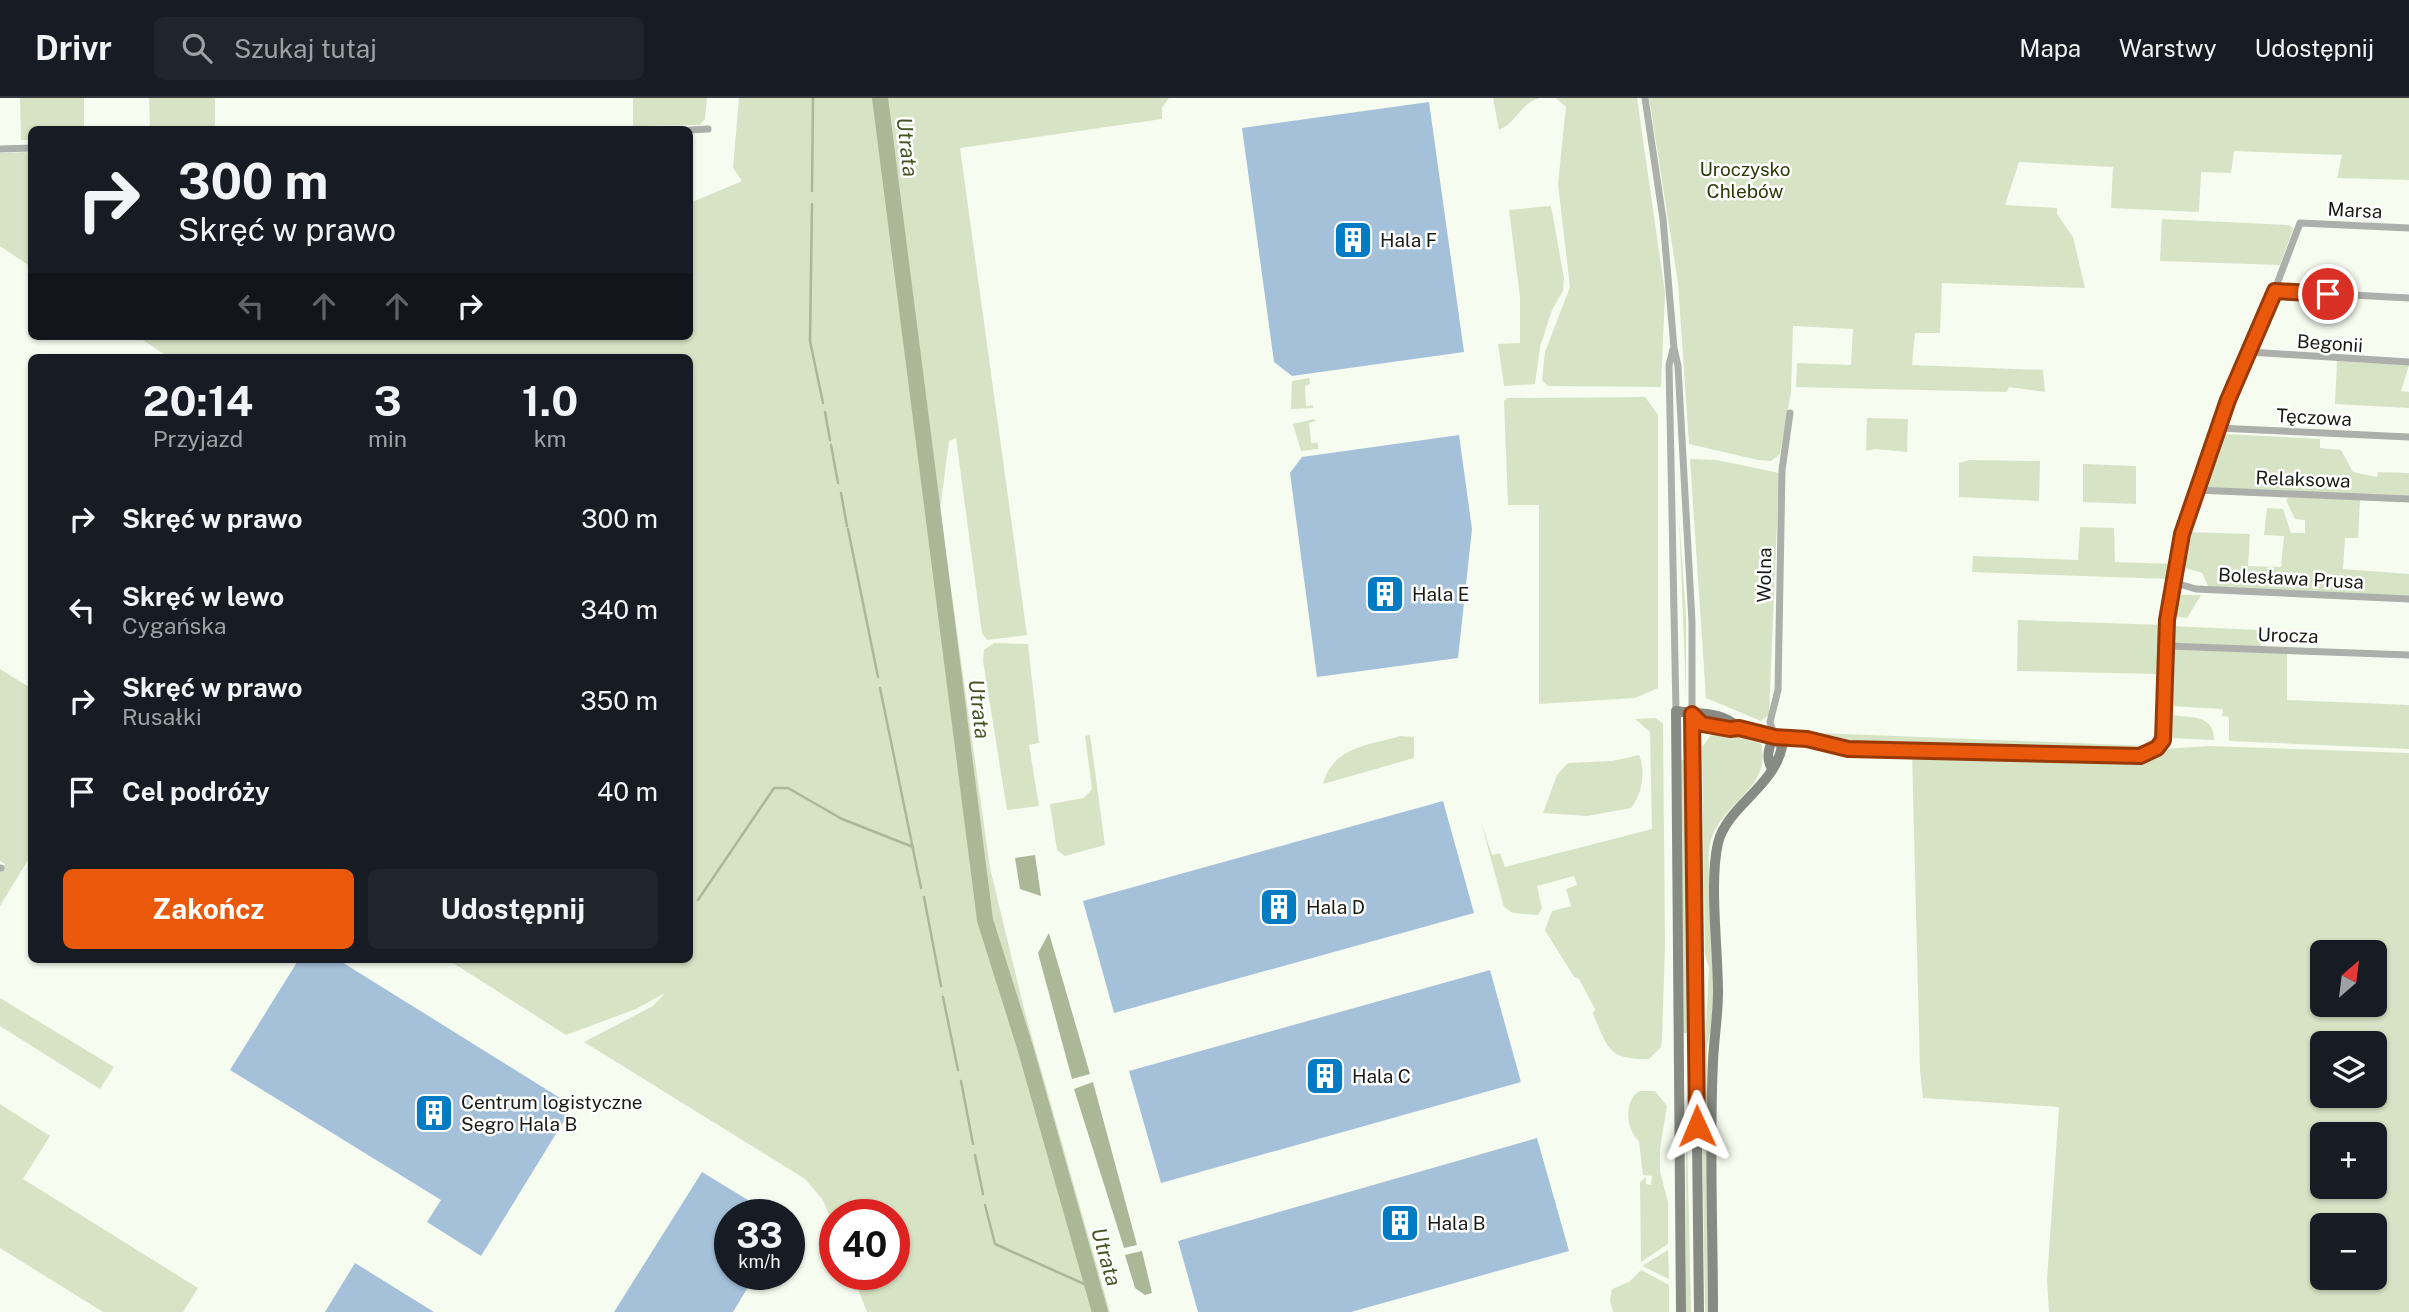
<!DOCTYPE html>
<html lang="pl">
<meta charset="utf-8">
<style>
body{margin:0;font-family:"Public Sans",sans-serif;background:#20242c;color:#f1f3f6;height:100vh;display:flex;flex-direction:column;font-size:26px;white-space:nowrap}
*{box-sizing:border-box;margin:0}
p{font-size:23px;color:#9ea1a6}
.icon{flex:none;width:38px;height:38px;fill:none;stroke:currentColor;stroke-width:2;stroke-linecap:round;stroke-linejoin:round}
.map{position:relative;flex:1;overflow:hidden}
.panel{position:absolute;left:28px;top:256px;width:665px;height:609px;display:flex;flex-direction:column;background:#171b24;border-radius:10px;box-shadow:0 2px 5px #0004}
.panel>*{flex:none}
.guide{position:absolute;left:28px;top:28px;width:665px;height:214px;border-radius:10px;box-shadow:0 2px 5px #0004;background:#171b24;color:#f1f3f6;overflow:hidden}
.needle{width:46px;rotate:28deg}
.tools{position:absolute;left:2310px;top:842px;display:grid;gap:14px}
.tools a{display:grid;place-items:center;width:77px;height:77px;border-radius:10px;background:#171b24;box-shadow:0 2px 5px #0004;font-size:35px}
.speed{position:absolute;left:714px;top:1101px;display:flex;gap:14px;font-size:35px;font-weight:700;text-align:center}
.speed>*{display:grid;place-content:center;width:91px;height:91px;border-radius:50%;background:#171b24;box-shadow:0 2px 5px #0004;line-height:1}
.speed small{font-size:18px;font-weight:400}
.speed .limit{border:10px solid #d22;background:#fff;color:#111}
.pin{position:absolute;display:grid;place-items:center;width:60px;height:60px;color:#fff;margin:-30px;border:4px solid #fff;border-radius:50%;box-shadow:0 2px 7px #0007}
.me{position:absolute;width:77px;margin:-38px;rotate:359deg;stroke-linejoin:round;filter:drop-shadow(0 0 5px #0008)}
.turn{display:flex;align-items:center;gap:24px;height:147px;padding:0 35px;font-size:32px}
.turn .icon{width:91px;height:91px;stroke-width:2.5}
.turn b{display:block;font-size:49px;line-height:60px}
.lanes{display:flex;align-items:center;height:66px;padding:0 35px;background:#0003;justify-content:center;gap:35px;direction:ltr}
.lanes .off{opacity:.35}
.eta{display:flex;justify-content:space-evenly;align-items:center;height:119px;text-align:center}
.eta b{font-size:42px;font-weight:700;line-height:49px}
.action{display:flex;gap:14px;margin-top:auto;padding:14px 35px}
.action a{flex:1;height:80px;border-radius:10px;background:#ea580c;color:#fff;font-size:28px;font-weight:700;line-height:80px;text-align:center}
.action a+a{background:#20242c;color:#f1f3f6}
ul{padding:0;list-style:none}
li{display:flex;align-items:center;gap:21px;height:91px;padding:0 35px}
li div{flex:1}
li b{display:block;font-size:26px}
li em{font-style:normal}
header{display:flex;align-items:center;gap:42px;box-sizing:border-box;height:98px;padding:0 35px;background:#171b24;border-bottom:2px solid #363941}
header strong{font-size:33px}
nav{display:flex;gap:38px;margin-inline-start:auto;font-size:24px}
.search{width:490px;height:63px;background:#20242c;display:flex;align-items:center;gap:18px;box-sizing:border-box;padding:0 24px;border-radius:10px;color:#9ea1a6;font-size:26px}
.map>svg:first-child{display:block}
.green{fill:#d7e3c5;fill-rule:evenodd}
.water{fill:#abb898}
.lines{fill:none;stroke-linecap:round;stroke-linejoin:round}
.stream{stroke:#abb898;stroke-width:2.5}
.river{stroke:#abb898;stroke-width:16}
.building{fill:#a5c1da}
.street{stroke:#adafaa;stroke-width:7}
.secondary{stroke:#888b83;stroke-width:10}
.route-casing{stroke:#983908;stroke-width:18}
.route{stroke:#ea580c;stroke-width:12}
.labels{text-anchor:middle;stroke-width:5;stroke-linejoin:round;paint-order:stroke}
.park-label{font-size:19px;fill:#2c3b06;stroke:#fff}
.street-label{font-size:19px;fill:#181a16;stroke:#fff}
.poi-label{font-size:19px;fill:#181a16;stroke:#fff;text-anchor:start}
.water-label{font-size:21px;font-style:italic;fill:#445422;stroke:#fff}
</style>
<header>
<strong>Drivr</strong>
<div class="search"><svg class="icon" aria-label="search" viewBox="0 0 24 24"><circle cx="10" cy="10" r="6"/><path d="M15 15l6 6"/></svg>Szukaj tutaj</div>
<nav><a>Mapa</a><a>Warstwy</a><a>Udostępnij</a></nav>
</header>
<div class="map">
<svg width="2409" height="1214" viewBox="0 0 2409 1214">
<rect width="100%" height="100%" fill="#f7fcf0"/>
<path class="green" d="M20 0H84V31L32 32 31 42H21Z
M149 0H215V31H150Z
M633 0H707L705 21 700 27 633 28Z
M739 0H1169L1162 10V21L960 50 1027 537 987 542 982 535 956 340 949 343 940 412 990 770 1025 915 1110 1214H867L852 1176H894V1116H835V1131L823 1102 805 1081 584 944 653 908 665 895 636 911 566 937 447 861H690V259H168L137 238H690V105L742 83 733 70Z
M1493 0H1539C1520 6 1516 25 1499 32Z
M1556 0H1637L1665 195 1661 289 1548 288 1542 282 1545 254 1570 189 1558 86 1566 9Z
M1649 0H2409V82L2337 80 2342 57 2234 53 2231 75 2201 74 2199 114 2111 110 2113 69 2019 64 2005 107 2057 110V116L2073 139 2085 190 1942 185 1940 235H1915L1912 267 2043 272 2045 294 2009 289 2007 294 1796 289 1797 265 1851 267 1853 231 1793 228 1791 294 1780 356 1771 363 1758 362 1689 346 1678 185Z
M31 54 32 56 31 169 0 148V55Z
M1551 108 1564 180 1563 193 1552 212 1540 249 1535 286 1504 288 1498 246 1520 245V199L1509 112Z
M2162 121 2289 127 2293 131 2280 167 2160 163Z
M2337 263 2409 267 2401 293 2409 294V310L2335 306Z
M1309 280 1310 286 1305 288 1306 308 1313 307V310L1291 311 1292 283Z
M1645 299 1658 317V590L1635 600 1539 606V407H1508L1504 303 1507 300Z
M1867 320 1908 321 1907 354 1875 351 1866 353Z
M1314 321 1316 323 1309 325 1311 345H1318V351L1301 353 1293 326Z
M2224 336 2320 341V350L2341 352 2353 374 2377 379 2378 374 2409 375V399L2205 390 2218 343Z
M1690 361 1717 362 1779 375 1769 617 1761 623 1706 600Z
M1969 362 2040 363 2039 403 1959 399V365Z
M2083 366 2136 368V406L2083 404Z
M2289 399 2360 402 2358 440H2345L2343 471 2409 476V499L2214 490 2208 488 2202 475 2182 469 2188 434 2250 436 2248 468 2281 469 2284 438 2264 437 2267 410 2283 411 2291 435H2305V422L2295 421 2286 402Z
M1679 418 1686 518V598Z
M2080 429 2114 430 2115 464 2173 466 2169 481 1972 474 1973 458 2078 462Z
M2176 497H2201L2187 520 2172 518Z
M2018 522 2164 527 2162 579 2159 576 2017 573Z
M2171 528 2260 532 2261 549 2171 546Z
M994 545 1028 546 1039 645 1029 647 1039 708 1007 712 983 563 984 552Z
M2174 552 2287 555V602L2409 607V651L2229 643V619L2222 618 2223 611 2170 608Z
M0 571 32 591 31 757 0 808V773L5 766 0 763Z
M2171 617C2191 620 2214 616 2214 642L2169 640Z
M1656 620 1663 626 1665 847 1662 942 1661 949 1649 961C1609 962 1608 951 1593 916L1595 911 1579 881 1574 879 1545 832 1552 813 1571 808 1566 791 1577 787 1574 778 1537 788 1542 810 1538 817 1513 815 1504 809 1481 724 1492 757 1500 755 1505 769 1652 731 1650 634 1635 621Z
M1721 633 1761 646C1773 691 1718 706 1710 746 1707 761 1710 778 1710 794 1711 844 1719 899 1707 948L1709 1214H1705L1701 946 1705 945 1709 870 1705 856 1702 649 1712 636Z
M1819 635 2150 648 2157 642 2156 646 2146 653 2101 654 1867 649C1852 647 1825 649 1819 635Z
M1090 637 1105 747 1065 758 1057 752 1050 706 1084 700 1092 691 1085 638Z
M1400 638 1414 639V660L1323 686C1333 649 1366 648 1400 638Z
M2209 648 2409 655V1214H2049L2047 1182 2059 1009 1923 1000 1920 972 1912 654 2140 662 2163 651ZM2322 854H2375V906H2322ZM2322 945H2375V998H2322ZM2322 1036H2375V1088H2322ZM2322 1127H2375V1180H2322Z
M1639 657C1646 673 1642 697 1631 710L1587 718 1543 715 1557 677 1568 665 1612 663Z
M1680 662H1684L1691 935H1683Z
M0 900 114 969 100 991 0 928Z
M1686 990 1691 1214H1686Z
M1640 993H1655L1667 1008 1660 1051V1073L1668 1105V1146L1641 1164 1640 1084 1646 1079V1086L1651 1087 1652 1078 1643 1077 1639 1043C1625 1031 1624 1001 1640 993Z
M0 1006 50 1038 23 1081 198 1190 183 1214H103L0 1150Z
M1668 1152 1669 1181 1642 1168Z
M1641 1172 1669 1187V1214H1613L1610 1202 1612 1191 1629 1184Z"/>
<path class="water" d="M1035 757 1041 798 1020 791 1015 760Z
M1049 835 1090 976 1072 981 1038 855Z
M1093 984 1137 1147 1124 1150 1074 991Z
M1142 1153 1152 1195 1145 1197 1135 1190 1125 1157Z"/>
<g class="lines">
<path class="stream" d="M812 93 813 0
M812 106 810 243 823 305
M825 314 830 342
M831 347 838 385
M841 395 847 428
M848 431 878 579
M880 590 921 790
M924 799 941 888
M698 802 774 690H788L842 721 913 749
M943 899 958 972
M961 983 973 1046
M975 1057 983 1096
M985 1107 995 1146 1093 1190"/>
<path class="river" d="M880 0 985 822 1025 949 1100 1214"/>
</g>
<path class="building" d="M1429 4 1464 254 1292 278 1274 264 1242 30Z
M1459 337 1472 431 1458 560 1317 579 1290 375 1302 359Z
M1443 703 1474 815 1114 915 1083 803Z
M299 861H337L573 1008 481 1158 427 1124 441 1102 230 972Z
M1490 872 1521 984 1161 1085 1129 973Z
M1537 1040 1569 1153 1351 1214H1198L1178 1143Z
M702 1074 771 1116H730V1176H756L733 1214H614Z
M355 1165 434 1214H325Z"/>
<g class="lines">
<path class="street" d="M1645 0 1663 121 1674 250 1678 268 1692 524V616
M690 32 708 31
M0 51 32 50
M2275 193 2409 200
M1673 251 1669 267 1676 613
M2249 254 2409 264
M1790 315 1782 372 1778 592 1770 624 1775 639 1807 641 1848 651 2146 656 2163 642 2167 522 2182 436 2228 302 2260 231 2300 125 2409 130
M2218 330 2409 339
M2196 392 2409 401
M2172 484 2196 491 2409 501
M2166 548 2409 557
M0 770H1"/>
<path class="secondary" d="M1692 616C1708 632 1723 626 1743 631 1754 633 1764 636 1775 639L1782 649C1773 690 1727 708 1718 745 1709 783 1718 852 1718 894 1718 917 1714 940 1713 963 1709 1046 1713 1131 1713 1214
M1692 616 1699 1214
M1771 669C1766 658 1768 649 1775 639
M1681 1214 1676 613C1698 617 1721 612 1739 630"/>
</g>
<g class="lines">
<g class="route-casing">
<path id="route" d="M1697 1028 1692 616 1702 626 1730 631 1739 630 1775 639 1807 641 1848 651 2140 658 2157 650 2163 642 2167 522 2182 436 2228 302 2275 193 2328 196"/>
</g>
<use href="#route" class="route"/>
</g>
<defs>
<g id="building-square" transform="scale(2.0125)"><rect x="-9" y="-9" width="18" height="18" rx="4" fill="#007bc4" stroke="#fff"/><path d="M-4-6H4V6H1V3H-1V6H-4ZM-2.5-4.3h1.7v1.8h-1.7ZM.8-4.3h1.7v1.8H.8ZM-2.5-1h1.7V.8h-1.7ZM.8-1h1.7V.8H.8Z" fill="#fff"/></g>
</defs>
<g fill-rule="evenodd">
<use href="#building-square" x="1353" y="142"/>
<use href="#building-square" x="1385" y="496"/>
<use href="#building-square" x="1279" y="809"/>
<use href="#building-square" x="1325" y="978"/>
<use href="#building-square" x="434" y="1015"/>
<use href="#building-square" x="1400" y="1125"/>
</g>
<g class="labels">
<g class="park-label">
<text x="1745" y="78">Uroczysko<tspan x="1745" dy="22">Chlebów</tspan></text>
</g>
<g class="street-label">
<text transform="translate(2355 112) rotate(3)" y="7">Marsa</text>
<text transform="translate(2330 245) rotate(4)" y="7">Begonii</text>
<text transform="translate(2314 319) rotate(3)" y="7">Tęczowa</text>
<text transform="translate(2303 381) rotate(2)" y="7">Relaksowa</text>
<text transform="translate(1764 477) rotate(-89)" y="7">Wolna</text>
<text transform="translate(2291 480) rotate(3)" y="7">Bolesława Prusa</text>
<text transform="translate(2288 537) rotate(2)" y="7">Urocza</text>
</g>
<g class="poi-label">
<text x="1380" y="149">Hala F</text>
<text x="1412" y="503">Hala E</text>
<text x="1306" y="816">Hala D</text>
<text x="1352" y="985">Hala C</text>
<text x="461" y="1011">Centrum logistyczne<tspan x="461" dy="22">Segro Hala B</tspan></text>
<text x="1427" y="1132">Hala B</text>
</g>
<g class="water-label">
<text transform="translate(907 49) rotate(83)" y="7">Utrata</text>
<text transform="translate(979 611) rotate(83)" y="7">Utrata</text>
<text transform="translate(1106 1159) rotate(74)" y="7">Utrata</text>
</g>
</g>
</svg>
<div class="tools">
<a><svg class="needle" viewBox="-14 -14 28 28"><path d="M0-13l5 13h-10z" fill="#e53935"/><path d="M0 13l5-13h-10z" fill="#9ea1a6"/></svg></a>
<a><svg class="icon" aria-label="layers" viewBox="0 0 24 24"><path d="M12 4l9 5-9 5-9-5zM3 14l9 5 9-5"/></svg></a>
<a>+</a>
<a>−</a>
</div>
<div class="speed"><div>33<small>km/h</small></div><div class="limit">40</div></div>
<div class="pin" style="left:2328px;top:196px;background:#d93025"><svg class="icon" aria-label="arrive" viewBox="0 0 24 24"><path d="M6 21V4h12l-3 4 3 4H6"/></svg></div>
<svg class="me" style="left:1697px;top:1028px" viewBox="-20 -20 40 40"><path d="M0-17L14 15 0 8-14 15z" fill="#ea580c" stroke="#fff" stroke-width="4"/></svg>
<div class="guide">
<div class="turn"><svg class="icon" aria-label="right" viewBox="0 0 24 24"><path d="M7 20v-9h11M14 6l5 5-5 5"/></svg><div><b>300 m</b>Skręć w prawo</div></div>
<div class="lanes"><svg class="icon off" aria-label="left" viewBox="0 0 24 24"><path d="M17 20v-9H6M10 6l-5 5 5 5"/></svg><svg class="icon off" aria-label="ahead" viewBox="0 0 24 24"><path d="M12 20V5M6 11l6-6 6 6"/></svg><svg class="icon off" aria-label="ahead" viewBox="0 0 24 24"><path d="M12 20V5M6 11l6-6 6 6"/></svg><svg class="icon" aria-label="right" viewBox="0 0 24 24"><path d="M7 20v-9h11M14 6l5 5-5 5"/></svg></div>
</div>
<section class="panel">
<div class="eta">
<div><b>20:14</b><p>Przyjazd</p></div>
<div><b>3</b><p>min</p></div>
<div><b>1.0</b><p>km</p></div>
</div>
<ul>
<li><svg class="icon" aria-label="right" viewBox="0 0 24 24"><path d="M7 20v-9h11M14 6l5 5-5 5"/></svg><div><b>Skręć w prawo</b></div><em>300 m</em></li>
<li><svg class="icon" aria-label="left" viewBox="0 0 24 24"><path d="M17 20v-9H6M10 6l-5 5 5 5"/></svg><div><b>Skręć w lewo</b><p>Cygańska</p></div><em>340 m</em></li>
<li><svg class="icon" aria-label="right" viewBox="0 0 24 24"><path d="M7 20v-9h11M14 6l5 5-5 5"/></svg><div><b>Skręć w prawo</b><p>Rusałki</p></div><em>350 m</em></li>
<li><svg class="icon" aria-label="arrive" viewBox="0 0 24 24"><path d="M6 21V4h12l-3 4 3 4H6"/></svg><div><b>Cel podróży</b></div><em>40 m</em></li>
</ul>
<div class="action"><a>Zakończ</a><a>Udostępnij</a></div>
</section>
</div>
